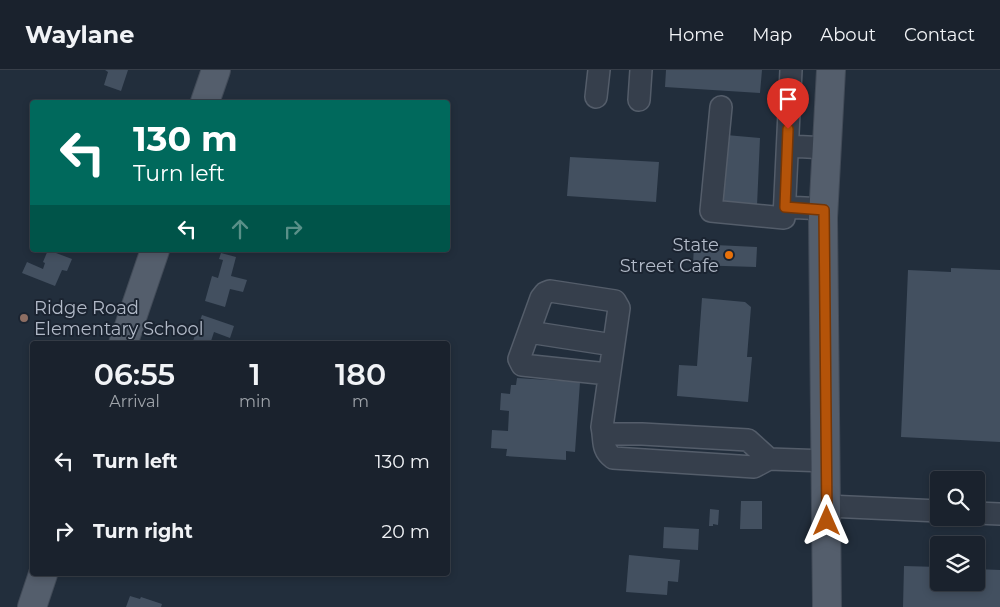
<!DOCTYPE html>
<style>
body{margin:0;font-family:Montserrat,sans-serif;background:#272f39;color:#f1f3f6;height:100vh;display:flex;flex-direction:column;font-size:19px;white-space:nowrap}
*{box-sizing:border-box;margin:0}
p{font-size:16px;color:#9fa4aa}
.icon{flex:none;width:28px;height:28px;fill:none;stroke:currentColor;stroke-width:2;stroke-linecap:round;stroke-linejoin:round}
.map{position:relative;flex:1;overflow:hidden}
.details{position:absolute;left:30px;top:271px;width:420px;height:235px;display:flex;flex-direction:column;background:#1a222d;border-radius:5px;box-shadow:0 2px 8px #0003,0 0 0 1px #383f49}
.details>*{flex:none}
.banner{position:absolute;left:30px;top:30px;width:420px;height:152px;border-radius:5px;box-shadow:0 2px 8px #0003,0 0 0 1px #383f49;background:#00695c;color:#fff;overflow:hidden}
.controls{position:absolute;left:930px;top:401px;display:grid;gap:10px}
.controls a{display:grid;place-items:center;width:55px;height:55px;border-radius:5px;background:#1a222d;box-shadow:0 2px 8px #0003,0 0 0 1px #383f49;font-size:25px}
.pin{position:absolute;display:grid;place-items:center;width:42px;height:42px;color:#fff;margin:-51px -21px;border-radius:50% 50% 50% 0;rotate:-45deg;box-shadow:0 0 5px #0007}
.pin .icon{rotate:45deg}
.me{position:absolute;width:55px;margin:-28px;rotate:0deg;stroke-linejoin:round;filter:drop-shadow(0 0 4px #0008)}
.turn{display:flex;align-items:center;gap:18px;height:105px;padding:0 20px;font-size:22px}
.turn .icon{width:65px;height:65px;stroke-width:2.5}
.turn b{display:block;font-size:35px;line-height:42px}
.lanes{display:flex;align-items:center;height:48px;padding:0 20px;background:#0003;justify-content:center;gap:25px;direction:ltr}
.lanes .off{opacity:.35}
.eta{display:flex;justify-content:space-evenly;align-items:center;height:85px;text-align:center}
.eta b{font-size:30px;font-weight:600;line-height:35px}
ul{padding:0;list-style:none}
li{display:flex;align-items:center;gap:15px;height:70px;padding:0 20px}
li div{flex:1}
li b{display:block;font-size:19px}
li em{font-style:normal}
header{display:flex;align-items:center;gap:30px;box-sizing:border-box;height:70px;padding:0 25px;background:#1a222d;border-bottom:1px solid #383f49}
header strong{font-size:24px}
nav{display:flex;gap:28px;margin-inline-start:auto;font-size:18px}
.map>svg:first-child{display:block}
.building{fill:#435060}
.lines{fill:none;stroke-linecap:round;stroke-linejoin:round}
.minor-casing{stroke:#545d6a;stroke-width:24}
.major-casing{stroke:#424b58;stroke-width:30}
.minor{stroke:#363f4c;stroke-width:21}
.major{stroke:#545e6c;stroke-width:28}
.route-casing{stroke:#753606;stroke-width:12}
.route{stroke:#b45309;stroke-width:9}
.food-dot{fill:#e8710a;stroke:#1b2431;stroke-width:2}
.education-dot{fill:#8d6e63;stroke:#1b2431;stroke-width:2}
.labels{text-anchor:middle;stroke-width:4;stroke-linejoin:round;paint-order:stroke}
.poi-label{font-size:18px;fill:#b2bac8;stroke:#1b2431;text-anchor:end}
</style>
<header>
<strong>Waylane</strong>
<nav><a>Home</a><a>Map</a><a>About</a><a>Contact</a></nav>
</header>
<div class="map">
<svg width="1000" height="537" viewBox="0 0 1000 537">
<rect width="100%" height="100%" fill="#222e3c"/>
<path class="building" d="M105 0H128L121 21 104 15 108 2Z
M666 0H762L760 23 665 17Z
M726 65 760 68 757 136 722 134Z
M570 87 659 92 656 132 567 126Z
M694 174 757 177 756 197 693 195Z
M48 180 72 189 67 201 62 200 55 216 22 203 27 192 43 199 45 193 43 192Z
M221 183 236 187 231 206 247 210 243 222 230 219 225 237 205 231 212 206 218 208 223 190 219 189Z
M951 198 1000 200V372L901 367 908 200 951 202Z
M702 228 745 232 751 237 747 287H752L748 332 677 326 679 295 697 296Z
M202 245 234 256 230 268 214 262 210 274H192Z
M517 308 580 312 575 382 566 381V390L506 386 507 379 491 378 492 360 508 361 509 341 500 340 501 323 510 324 511 315H516Z
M741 431H762V459H740Z
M710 439 719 440 718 455 713 454V456H709Z
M664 457 699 459 698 480 663 478Z
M629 485 680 490 678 512 668 511 667 525 626 522Z
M904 496 939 497V512H976V499L1000 500V537H903Z
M130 526 140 529 141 527 162 534 161 537H126Z"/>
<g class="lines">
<g class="minor-casing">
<path id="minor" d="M596 27 599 0
M639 30 641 0
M721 37 711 141 784 148 791 0
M788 76 827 78
M785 137 824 139
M529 262 613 275
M608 304 522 295 519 289 541 228 545 223 550 221 615 231 619 238 602 357C605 370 601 379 613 388L754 397 769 389 827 391
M603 364H642L748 370 769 389
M827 436 939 441
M976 443 1000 444"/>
</g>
<g class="major-casing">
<path id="major" d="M205 32 216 0
M123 274 155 180
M32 537 43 504
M827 537 823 148 831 0"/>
</g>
<use href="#minor" class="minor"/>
<use href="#major" class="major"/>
</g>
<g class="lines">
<g class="route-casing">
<path id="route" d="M788 59 785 137 824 140 827 451"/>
</g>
<use href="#route" class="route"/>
</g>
<circle class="food-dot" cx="729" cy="185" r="5"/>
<circle class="education-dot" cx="24" cy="248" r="5"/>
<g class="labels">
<g class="poi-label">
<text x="719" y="181">State<tspan x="719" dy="21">Street Cafe</tspan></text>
<text x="34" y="244" text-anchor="start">Ridge Road<tspan x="34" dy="21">Elementary School</tspan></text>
</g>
</g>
</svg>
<div class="controls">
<a><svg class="icon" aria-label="search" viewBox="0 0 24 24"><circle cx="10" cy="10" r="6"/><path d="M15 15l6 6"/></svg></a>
<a><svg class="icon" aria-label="layers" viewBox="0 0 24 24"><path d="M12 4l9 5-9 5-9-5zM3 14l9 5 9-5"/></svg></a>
</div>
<div class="pin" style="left:788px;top:59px;background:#d93025"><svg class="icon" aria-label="arrive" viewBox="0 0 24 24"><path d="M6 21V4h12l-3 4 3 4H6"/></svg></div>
<svg class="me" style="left:827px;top:451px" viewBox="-20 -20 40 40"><path d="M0-17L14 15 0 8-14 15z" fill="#b45309" stroke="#fff" stroke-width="4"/></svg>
<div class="banner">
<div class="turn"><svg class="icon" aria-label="left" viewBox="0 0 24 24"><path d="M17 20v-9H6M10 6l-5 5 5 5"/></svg><div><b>130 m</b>Turn left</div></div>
<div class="lanes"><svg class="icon" aria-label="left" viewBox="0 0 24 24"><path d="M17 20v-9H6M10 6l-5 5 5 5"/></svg><svg class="icon off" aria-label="ahead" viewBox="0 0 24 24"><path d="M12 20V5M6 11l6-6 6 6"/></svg><svg class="icon off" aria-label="right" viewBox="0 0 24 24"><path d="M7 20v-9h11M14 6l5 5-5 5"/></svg></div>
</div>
<section class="details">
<div class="eta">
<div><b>06:55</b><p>Arrival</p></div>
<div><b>1</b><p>min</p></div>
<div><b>180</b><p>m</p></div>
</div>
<ul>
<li><svg class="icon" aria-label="left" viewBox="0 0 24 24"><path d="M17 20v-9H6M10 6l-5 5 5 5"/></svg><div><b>Turn left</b></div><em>130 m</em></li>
<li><svg class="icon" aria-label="right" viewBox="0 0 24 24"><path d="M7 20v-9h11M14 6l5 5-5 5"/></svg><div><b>Turn right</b></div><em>20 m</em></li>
</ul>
</section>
</div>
